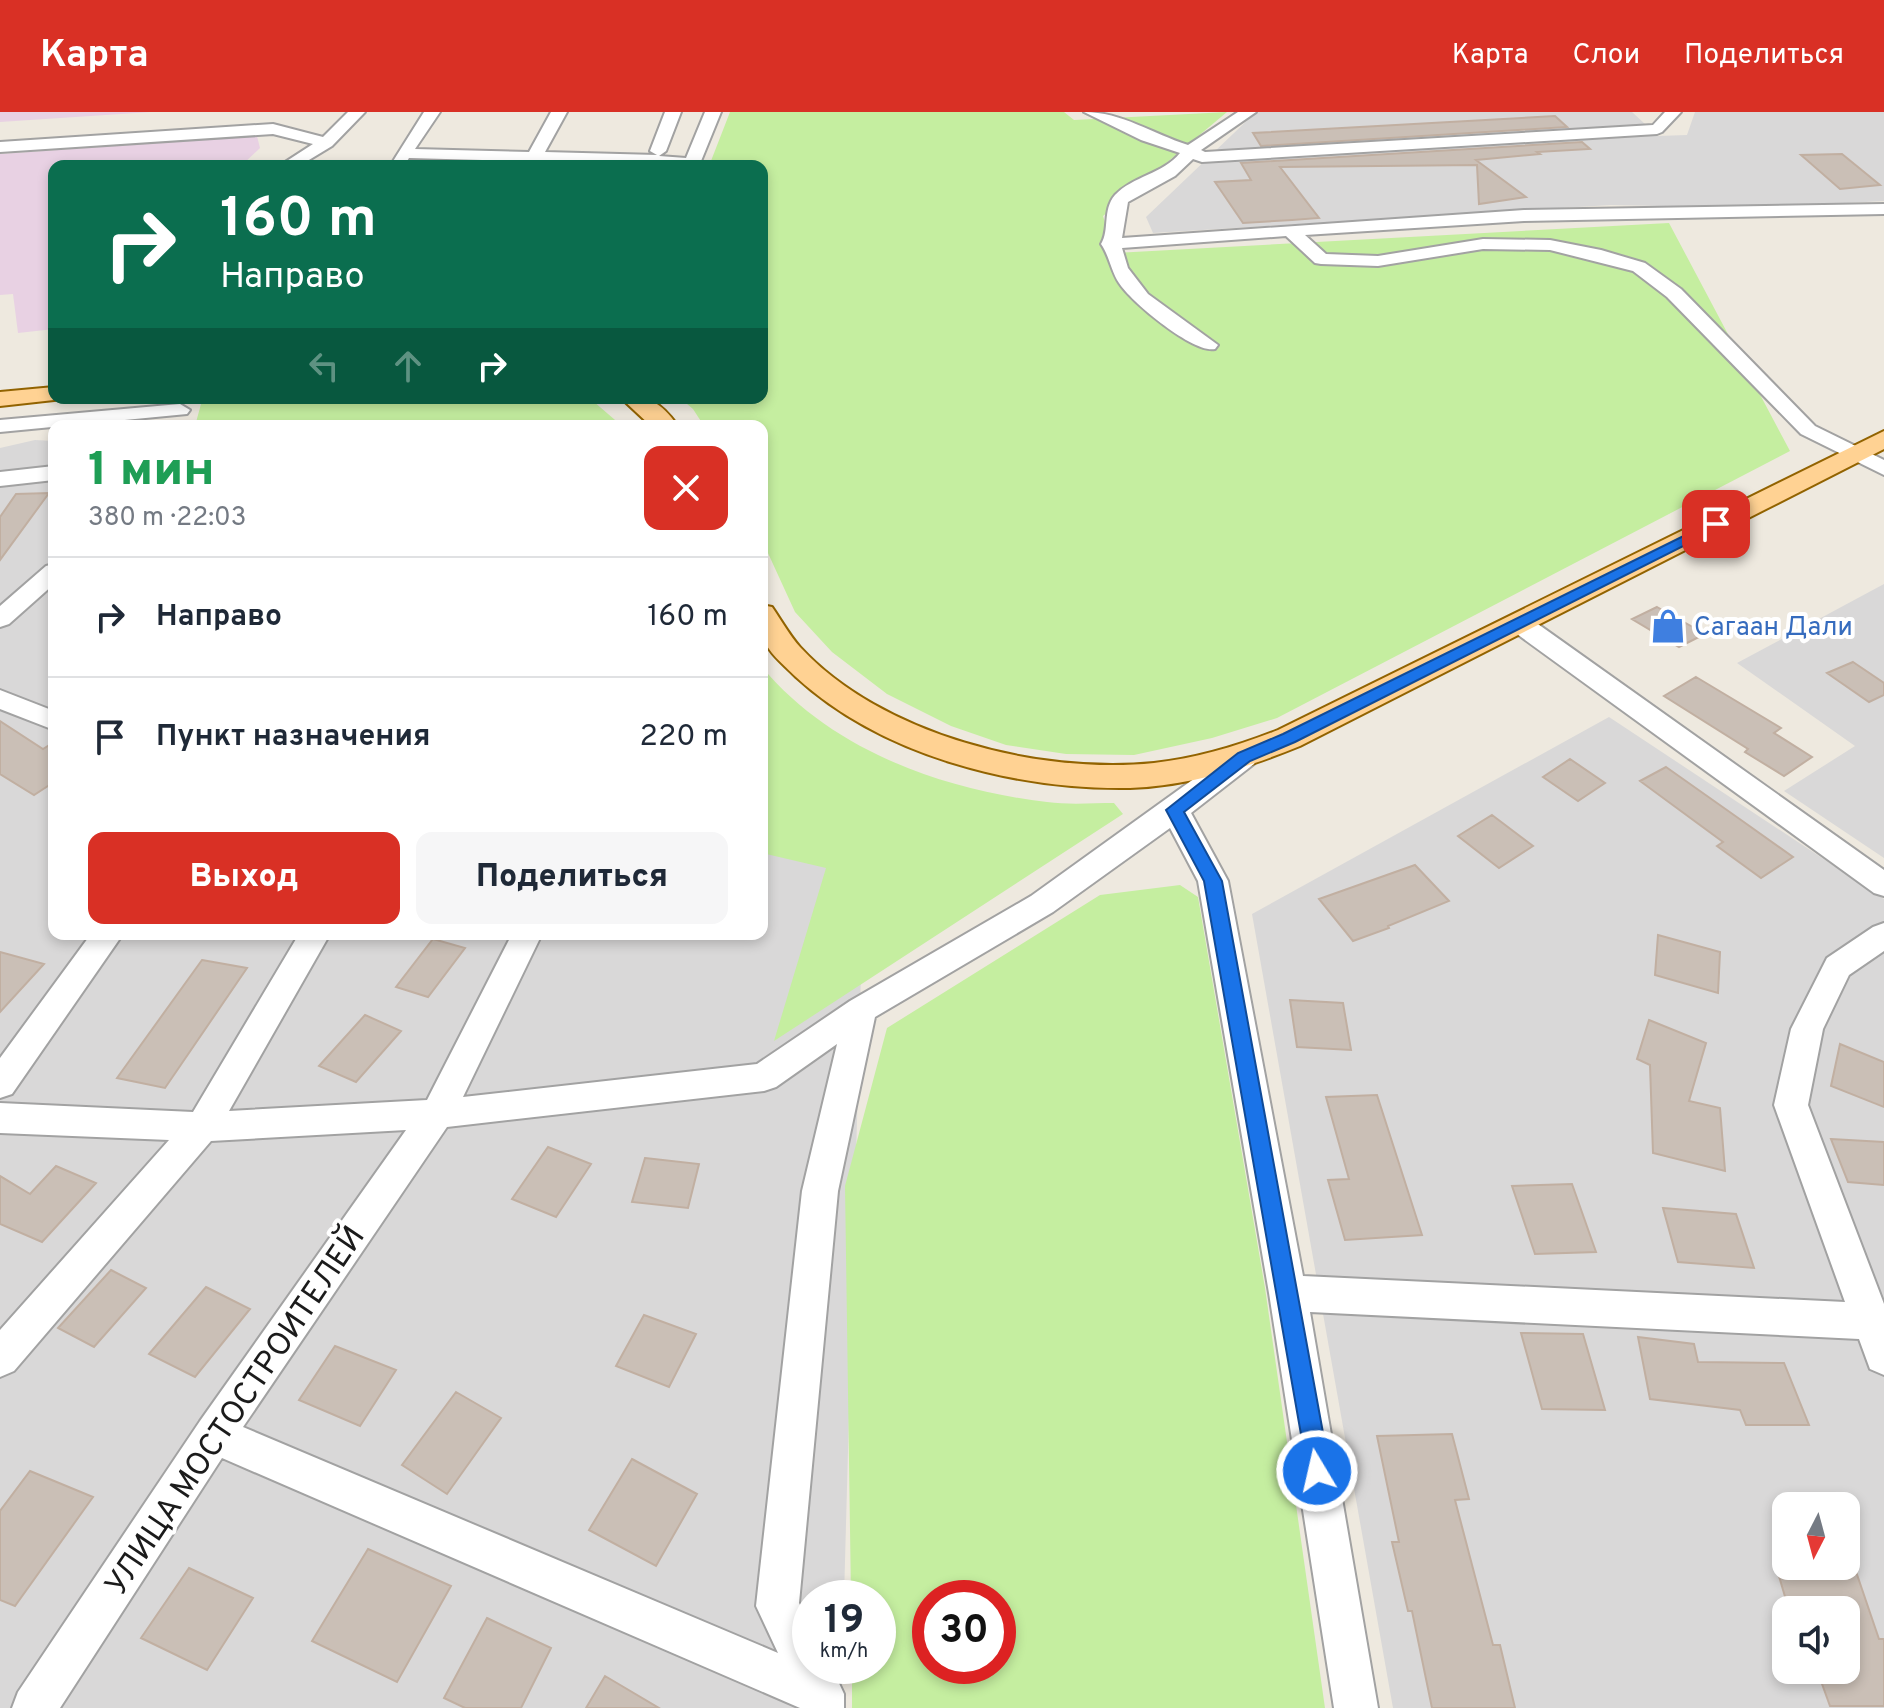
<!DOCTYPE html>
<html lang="ru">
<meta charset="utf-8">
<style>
body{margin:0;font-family:Overpass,sans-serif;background:#f6f6f7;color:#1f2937;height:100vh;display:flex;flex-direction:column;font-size:30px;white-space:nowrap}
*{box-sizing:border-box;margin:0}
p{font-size:26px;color:#747a83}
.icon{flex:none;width:44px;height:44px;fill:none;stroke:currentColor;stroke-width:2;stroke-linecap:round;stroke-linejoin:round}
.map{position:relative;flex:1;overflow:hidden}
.sheet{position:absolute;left:48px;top:308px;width:720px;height:520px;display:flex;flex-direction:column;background:#fff;border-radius:16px;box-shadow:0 4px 12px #0003}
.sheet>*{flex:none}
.banner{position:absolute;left:48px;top:48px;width:720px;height:244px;border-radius:16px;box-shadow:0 4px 12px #0003;background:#0b6e4f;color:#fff;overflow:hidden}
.needle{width:52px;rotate:186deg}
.buttons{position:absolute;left:1772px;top:1380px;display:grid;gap:16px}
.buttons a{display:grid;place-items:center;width:88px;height:88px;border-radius:16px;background:#fff;box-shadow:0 4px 12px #0003;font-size:40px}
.speed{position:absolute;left:792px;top:1468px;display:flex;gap:16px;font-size:40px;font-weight:700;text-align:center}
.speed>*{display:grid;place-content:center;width:104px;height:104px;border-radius:50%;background:#fff;box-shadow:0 4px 12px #0003;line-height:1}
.speed small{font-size:20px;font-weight:400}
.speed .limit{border:12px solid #d22;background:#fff;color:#111}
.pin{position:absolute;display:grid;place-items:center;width:68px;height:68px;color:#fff;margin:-34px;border-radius:16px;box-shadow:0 4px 12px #0006}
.me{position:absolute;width:88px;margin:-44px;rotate:351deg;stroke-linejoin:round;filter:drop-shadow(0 0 6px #0008)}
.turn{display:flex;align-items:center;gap:28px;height:168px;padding:0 40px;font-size:36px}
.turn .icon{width:104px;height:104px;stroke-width:2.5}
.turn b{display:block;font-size:56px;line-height:68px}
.lanes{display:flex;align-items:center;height:76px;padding:0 40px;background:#0003;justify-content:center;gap:40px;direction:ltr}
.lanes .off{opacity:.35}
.round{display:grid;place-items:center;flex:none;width:84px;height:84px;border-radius:16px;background:#f6f6f7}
.overview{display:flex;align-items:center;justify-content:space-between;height:136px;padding:0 40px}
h1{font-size:48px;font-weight:800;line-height:60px;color:#1e9e55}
.cta{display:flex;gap:16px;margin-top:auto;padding:16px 40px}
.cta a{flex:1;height:92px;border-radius:16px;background:#d93025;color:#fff;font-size:32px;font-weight:800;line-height:92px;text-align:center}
.cta a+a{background:#f6f6f7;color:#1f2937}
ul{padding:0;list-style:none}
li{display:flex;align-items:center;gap:24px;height:120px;padding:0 40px;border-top:2px solid #e0e1e3}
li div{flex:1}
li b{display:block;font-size:30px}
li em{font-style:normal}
header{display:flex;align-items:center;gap:48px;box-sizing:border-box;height:112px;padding:0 40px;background:#d93025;color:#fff}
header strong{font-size:38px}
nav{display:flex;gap:44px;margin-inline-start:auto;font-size:28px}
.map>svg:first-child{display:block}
.residential{fill:#d9d8d8;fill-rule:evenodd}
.industrial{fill:#e8d1e3}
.grass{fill:#c5eea0;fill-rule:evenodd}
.building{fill:#cabfb6;stroke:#c1afa1;stroke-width:2}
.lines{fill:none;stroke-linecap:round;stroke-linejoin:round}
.minor-casing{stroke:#a2a2a2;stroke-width:4}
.major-casing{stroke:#926300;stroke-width:4}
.minor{fill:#fff;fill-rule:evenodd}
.major{fill:#ffd293;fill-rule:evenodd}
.route{fill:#1a73e8;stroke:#114b97;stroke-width:2}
.labels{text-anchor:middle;stroke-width:8;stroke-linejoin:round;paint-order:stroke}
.shop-label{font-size:26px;fill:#366cbe;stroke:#fff;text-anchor:start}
.near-street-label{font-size:32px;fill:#1b1b1b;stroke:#fff}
</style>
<header>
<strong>Карта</strong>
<nav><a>Карта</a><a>Слои</a><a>Поделиться</a></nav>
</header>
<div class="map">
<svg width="1884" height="1596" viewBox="0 0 1884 1596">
<rect width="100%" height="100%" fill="#eee9df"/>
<path class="residential" d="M1256 0H1632L1658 24 1687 23 1695 0H1884V89L1757 96 1611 93 1153 121 1146 105Z
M35 328 54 329V822H762V576L866 678 844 1486H810V1554H842L841 1596H0V336Z
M1884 472V746L1784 679 1855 634 1737 551Z
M1609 605 1884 787V1596H1393L1252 802ZM1786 1394H1846V1454H1786ZM1786 1498H1846V1558H1786Z"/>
<path class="industrial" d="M0 0H151L0 10Z
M257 24 260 36 241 54H54V217L18 221 13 182 0 183V42Z"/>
<path class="grass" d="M730 0H1064L1074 8 1227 0 1103 104 1115 141 1669 111 1790 339 1277 606 1212 626 1134 643 1066 642 1006 633 951 614 887 582 832 540 795 500 762 428V314H704L693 297 680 286H762V54H709Z
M211 286H583L593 289 622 314H195L201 292Z
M762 555C831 638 943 678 1047 690 1069 693 1093 691 1114 691L1123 702 774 929 826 756 762 741Z
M1180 773 1198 785 1265 1176 1325 1596H852V1554H878V1486H851L845 1074 887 916 1100 783ZM930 1486H998V1554H930Z"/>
<path class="building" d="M1555 4 1567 15 1261 34 1253 21Z
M1582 30 1590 37 1537 40 1540 42 1476 48 1526 85 1479 92 1477 53 1280 55 1319 106 1292 108 1243 111 1215 70 1251 68 1241 51Z
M1842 42 1880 73 1840 77 1801 43Z
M49 381 0 448V405L16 382Z
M1657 495 1705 522 1679 535 1632 507Z
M1853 550 1884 571V583L1869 590 1827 561Z
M1696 565 1781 616 1774 621 1812 645 1784 664 1745 640 1748 637 1664 584Z
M0 609 43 637 54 630V670L34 683 0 662Z
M1570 647 1605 671 1578 689 1543 665Z
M1666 655 1741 708 1793 745 1761 766 1717 734 1723 730 1640 669Z
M1492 703 1533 734 1499 756 1458 724Z
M1415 753 1449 789 1388 814 1389 816 1353 829 1319 787Z
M1658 823 1720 840 1718 881 1655 863Z
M433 827 465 836 428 885 396 875Z
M0 840 44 852 0 900Z
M202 848 247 856 165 976 117 966Z
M1290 888 1343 891 1351 938 1297 935Z
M365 903 401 919 356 970 319 954Z
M1649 908 1706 931 1689 989 1720 996 1725 1059 1653 1041 1650 953 1637 947Z
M1840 932 1884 950V995L1831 974Z
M1377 983 1422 1123 1345 1128 1328 1068 1349 1067 1326 985Z
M1831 1027 1884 1030V1073L1848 1070Z
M548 1035 591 1052 556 1105 512 1087Z
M645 1046 699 1052 688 1096 632 1090Z
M56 1054 96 1071 42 1130 0 1112V1064L30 1082Z
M1572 1072 1596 1140 1535 1142 1512 1074Z
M1663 1096 1736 1102 1754 1156 1678 1150Z
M111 1158 146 1176 94 1235 58 1216Z
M206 1175 250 1197 195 1265 149 1242Z
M644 1203 696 1222 669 1275 616 1254Z
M1521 1221 1583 1222 1605 1298 1542 1297Z
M1638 1225 1694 1232 1698 1250 1784 1251 1809 1313H1746L1740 1298 1650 1287Z
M335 1234 396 1258 360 1314 299 1288Z
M456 1280 501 1306 447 1382 402 1353Z
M1452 1322 1469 1387 1455 1388 1493 1533H1500L1515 1596H1432L1412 1499H1408L1392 1430H1399L1377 1324Z
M632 1347 697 1382 656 1454 589 1418Z
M30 1359 93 1385 15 1494 0 1488V1399Z
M368 1437 451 1474 397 1570 312 1529Z
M1846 1442H1850L1879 1527H1884V1594H1830L1817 1558H1846V1493L1786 1488 1776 1454H1846Z
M189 1456 253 1486 207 1558 141 1526Z
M487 1506 551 1536 521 1596H465L444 1586Z
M605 1564 659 1596H586Z"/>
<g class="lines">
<g class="minor-casing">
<path id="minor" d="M348 0H365L332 34 299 54H279L313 32 273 22 0 40V30L273 12 323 25Z
M424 0H440L415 37 529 40 551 0H567L545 40 657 43 650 39 665 0H681L666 39 659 44 686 46 705 0H721L699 54 539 50 537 54H521L524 49 409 46 404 54H390Z
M1084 0C1122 0 1153 22 1188 33L1238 0H1256L1201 38 1205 40 1653 13 1665 0H1681L1662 20 1657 22 1202 50 1193 47 1175 64 1128 90 1122 126 1524 98 1884 92V102L1524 109 1305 123 1326 142 1378 144 1483 127 1550 128 1601 138 1645 151 1681 177 1815 314 1884 348V363L1801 322 1667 185 1633 159 1550 138 1483 137 1378 154 1321 152 1315 151 1286 124 1122 136 1128 156 1148 182 1218 233 1215 237C1194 242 1131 190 1119 171 1111 159 1109 143 1101 132 1110 118 1102 98 1115 83 1133 64 1163 62 1180 41L1141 28Z
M180 292 190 298 187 302 0 320V308Z
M54 354V368L0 374V360Z
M54 452V472L9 512 0 515V494L46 454Z
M1519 503 1528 505 1884 758V784L1874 781 1510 517 1507 511 1510 505Z
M0 578 54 599V618L0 597Z
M1244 636 1254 638 1258 645 1254 652 1191 701 1228 769 1303 1164 1845 1190 1774 993 1791 917 1827 846 1873 815 1884 811V839L1849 863 1823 917 1808 993 1884 1192V1263L1870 1257 1859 1227 1310 1200 1378 1596H1334L1269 1181 1198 769 1170 716 1053 800 875 905 838 1079 799 1491 810 1513V1554H831L844 1582V1596H800L222 1346 60 1596H12L18 1580 200 1309 406 1018 211 1029 14 1259 0 1265V1218L169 1028 0 1021V991L193 1000 299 822H330L229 999 427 988 512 822H542L463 985 757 952 850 889 1031 784 1234 638ZM837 932 802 1079 756 1494 778 1541 243 1315 447 1015 764 979 776 975Z
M91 822H123L12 982 0 986V946Z"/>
</g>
<g class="major-casing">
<path id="major" d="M54 275V286L63 287 0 294V280Z
M621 286C651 286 659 288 678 314H651Z
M1884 319V337L1300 634C1246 656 1189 674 1130 676 1016 678 882 644 796 565 785 554 766 539 762 523 760 514 762 502 762 493L772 495C781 508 790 524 800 535 881 623 1039 663 1154 651 1198 646 1238 634 1278 618Z"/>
</g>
<use href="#minor" class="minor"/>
<use href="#major" class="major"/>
</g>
<path class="route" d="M1716 408 1723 412 1721 415 1295 630 1250 649 1184 700 1222 769 1330 1359 1326 1368 1317 1371 1309 1368 1204 769 1166 698 1238 641 1283 622Z"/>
<defs>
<g id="shop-bare" transform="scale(2.76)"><path d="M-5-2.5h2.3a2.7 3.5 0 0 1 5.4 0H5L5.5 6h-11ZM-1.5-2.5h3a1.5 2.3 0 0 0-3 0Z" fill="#3f7fe0" stroke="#fff" stroke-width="2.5" paint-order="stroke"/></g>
</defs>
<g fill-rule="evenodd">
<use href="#shop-bare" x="1668" y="514"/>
</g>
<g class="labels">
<g class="shop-label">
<text x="1694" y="523">Сагаан Дали</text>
</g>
<g class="near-street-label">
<text transform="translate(234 1298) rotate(-56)" y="11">УЛИЦА МОСТОСТРОИТЕЛЕЙ</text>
</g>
</g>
</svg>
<div class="buttons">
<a><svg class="needle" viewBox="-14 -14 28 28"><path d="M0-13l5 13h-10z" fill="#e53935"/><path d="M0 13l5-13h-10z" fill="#747a83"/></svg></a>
<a><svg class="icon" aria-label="sound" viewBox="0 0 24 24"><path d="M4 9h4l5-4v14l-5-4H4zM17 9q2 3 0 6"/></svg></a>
</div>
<div class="speed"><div>19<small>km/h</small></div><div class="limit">30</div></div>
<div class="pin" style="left:1716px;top:412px;background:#d93025"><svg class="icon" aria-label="arrive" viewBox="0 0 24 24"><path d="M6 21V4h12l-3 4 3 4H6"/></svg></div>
<svg class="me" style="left:1317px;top:1359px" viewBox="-20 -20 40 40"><circle r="17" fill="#1a73e8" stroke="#fff" stroke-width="3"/><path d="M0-11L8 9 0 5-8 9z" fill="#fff"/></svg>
<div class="banner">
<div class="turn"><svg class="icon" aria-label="right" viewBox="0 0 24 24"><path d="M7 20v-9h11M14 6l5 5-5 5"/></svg><div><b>160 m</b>Направо</div></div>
<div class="lanes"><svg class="icon off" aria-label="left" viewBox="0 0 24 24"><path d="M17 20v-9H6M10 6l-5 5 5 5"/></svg><svg class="icon off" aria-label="ahead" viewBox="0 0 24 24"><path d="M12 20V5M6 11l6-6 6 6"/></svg><svg class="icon" aria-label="right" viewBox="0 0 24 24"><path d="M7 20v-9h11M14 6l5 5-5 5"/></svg></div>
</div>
<section class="sheet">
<div class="overview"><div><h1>1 мин</h1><p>380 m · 22:03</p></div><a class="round" style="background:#d93025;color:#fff"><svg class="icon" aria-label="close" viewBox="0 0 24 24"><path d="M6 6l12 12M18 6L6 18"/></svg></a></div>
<ul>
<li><svg class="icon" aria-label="right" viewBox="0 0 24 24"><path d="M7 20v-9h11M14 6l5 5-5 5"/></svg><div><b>Направо</b></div><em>160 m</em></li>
<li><svg class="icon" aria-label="arrive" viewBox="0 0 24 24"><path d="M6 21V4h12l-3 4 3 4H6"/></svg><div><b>Пункт назначения</b></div><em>220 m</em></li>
</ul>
<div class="cta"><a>Выход</a><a>Поделиться</a></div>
</section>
</div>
